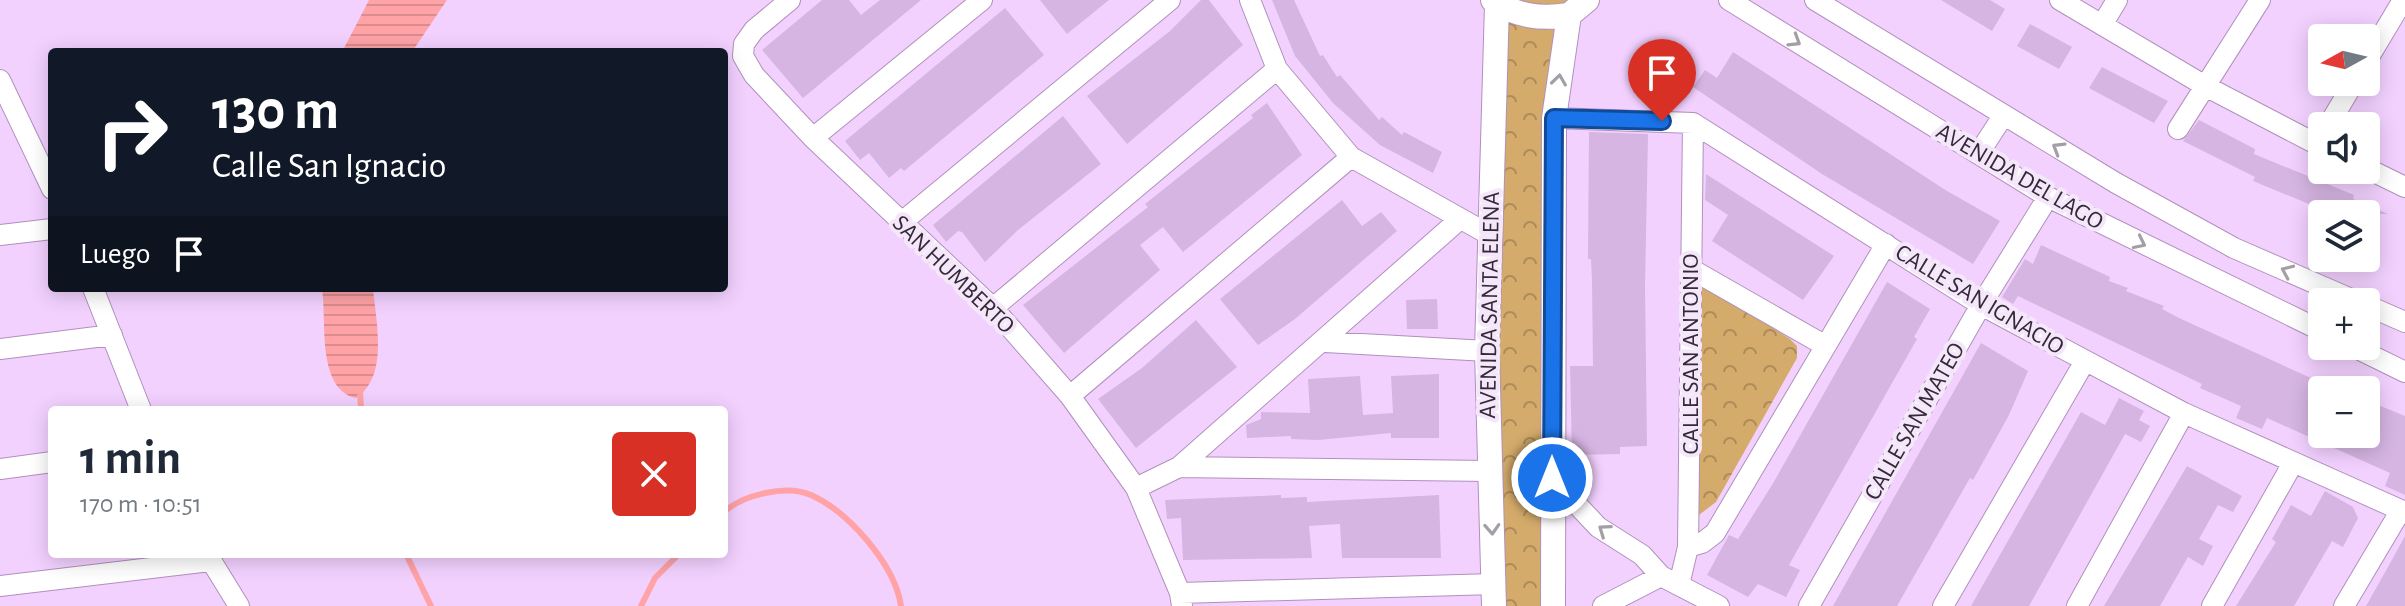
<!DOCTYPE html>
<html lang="es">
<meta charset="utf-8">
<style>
body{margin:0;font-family:"Alegreya Sans",sans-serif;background:#f6f6f7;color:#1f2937;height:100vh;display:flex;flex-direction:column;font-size:30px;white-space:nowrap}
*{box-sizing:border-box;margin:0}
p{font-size:26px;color:#747a83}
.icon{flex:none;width:44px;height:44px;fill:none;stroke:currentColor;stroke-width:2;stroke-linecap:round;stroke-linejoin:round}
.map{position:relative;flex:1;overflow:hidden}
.details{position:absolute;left:48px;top:406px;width:680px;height:152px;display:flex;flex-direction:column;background:#fff;border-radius:8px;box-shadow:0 4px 20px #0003}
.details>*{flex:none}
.hud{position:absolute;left:48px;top:48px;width:680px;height:244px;border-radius:8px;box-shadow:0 4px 20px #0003;background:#111827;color:#fff;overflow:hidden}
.needle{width:52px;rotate:262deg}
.buttons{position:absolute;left:2308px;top:24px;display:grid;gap:16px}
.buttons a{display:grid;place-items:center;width:72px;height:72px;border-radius:8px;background:#fff;box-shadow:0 4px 20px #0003;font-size:40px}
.pin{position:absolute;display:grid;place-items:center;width:68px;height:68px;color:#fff;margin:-82px -34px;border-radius:50% 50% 50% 0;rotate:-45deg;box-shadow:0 0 8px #0007}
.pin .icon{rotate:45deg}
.me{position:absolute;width:88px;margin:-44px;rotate:0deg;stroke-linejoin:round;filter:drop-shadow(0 0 6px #0008)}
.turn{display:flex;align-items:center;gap:28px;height:168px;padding:0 32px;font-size:36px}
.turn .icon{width:104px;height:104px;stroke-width:2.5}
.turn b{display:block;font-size:56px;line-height:68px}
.then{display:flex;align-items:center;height:76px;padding:0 32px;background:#0003;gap:16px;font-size:30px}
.round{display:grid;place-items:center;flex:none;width:84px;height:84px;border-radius:8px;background:#f6f6f7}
.headline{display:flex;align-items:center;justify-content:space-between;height:136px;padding:0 32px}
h1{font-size:48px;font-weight:700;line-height:60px}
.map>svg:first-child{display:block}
.forest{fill:url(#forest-crowns)}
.water{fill:url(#water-rules)}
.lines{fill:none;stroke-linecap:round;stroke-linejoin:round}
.stream{stroke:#ffa3a7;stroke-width:6}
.building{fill:#d6b5e2}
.minor-casing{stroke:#b190bc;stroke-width:22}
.tertiary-casing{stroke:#b190bc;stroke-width:26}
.minor{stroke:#fff;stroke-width:20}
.tertiary{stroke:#fff;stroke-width:24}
.oneway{stroke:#a49ea6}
.route-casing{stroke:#114b97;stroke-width:20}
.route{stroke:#1a73e8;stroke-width:14}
.labels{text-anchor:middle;stroke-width:8;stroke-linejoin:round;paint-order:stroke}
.street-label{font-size:24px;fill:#352839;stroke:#f4e7f9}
</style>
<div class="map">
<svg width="2405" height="606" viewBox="0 0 2405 606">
<defs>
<pattern id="forest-crowns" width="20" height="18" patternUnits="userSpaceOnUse" patternTransform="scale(2)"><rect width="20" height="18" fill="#d4ab6b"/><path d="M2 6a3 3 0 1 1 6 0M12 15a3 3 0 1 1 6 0" fill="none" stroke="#ad8b59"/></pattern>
<pattern id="water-rules" width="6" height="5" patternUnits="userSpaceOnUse" patternTransform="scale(2)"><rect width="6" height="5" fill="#ffa3a7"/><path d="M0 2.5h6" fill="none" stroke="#db8c90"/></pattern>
</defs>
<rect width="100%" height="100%" fill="#f3d1ff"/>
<path class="forest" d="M1493 0H1587L1569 15 1553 606H1494Z
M1700 286H1707L1790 339 1797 346V358L1716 502 1699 515 1694 513Z"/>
<path class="water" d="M369 0H447L412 52H342Z
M322 288H373C376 322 389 376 356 398 316 389 327 320 322 288Z"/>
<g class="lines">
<path class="stream" d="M360 390 361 410
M724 512C743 495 786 484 811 495 849 512 895 565 901 606
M406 554 431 606
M641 606 655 578 679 554"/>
</g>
<path class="building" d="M822 0H849L861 15 880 0H921L803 98 762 50Z
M1040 0H1109L1067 34Z
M1201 0H1209L1243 45 1127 144 1087 96 1170 31Z
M1272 0H1294L1320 56 1323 55 1337 77 1340 75 1379 120 1382 117 1402 135 1404 132 1442 152 1433 173 1380 145 1333 103 1295 56Z
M1941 0H1990L2005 9 1992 31Z
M1005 8 1044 55 904 171 901 168 889 178 869 153 860 160 845 141Z
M2030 24 2072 47 2059 69 2017 46Z
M1733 52 1947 191 2000 221 1973 264 1822 174 1693 87 1705 70 1717 78Z
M2102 67 2168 101 2154 123 2089 88Z
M1267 103 1302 155 1183 252 1163 227 1140 245 1160 270 1064 353 1023 305 1148 207 1145 204 1253 118 1251 115Z
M1063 116 1101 164 1018 230 985 262 962 232 958 231 946 242 933 225Z
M2199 120 2255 149 2254 154 2354 195 2353 199 2388 214H2333L2253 181 2255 177 2183 141Z
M1589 132 1648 134 1645 286 1647 446 1620 447V454L1572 455 1570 366H1593L1592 280 1591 259H1588Z
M1706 174 1834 256 1803 300 1712 241 1728 215 1705 200Z
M1342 200 1362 226 1381 212 1397 231 1295 319 1258 345 1220 299Z
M2041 245 2110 277 2109 281 2128 288 2126 291 2164 306 2162 309 2179 318 2322 383V434H2366L2373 403 2405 416V495L2385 486 2390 473 2267 418 2262 429 2236 418 2241 406 2200 388 2202 384 2018 296 2013 304 2002 297 2025 259 2033 264Z
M1887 282 1930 309 1914 337 1917 339 1789 565 1800 570 1786 597 1758 584 1748 597 1707 575 1729 535 1738 539 1772 485Z
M1437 299 1438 329H1407L1406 300Z
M1196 320 1237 367 1136 448 1098 399 1142 368Z
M1981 343 2028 371 2009 415 1983 462 1973 480 1970 478 1897 606H1833Z
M1439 374V438H1391V433L1318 440 1291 439V436L1247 438 1246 425 1261 419V412L1310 413 1308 379 1360 376 1363 415 1393 413 1391 376Z
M2119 398 2144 411 2139 420 2150 426 2141 442 2125 434 2029 606H1971L2081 412 2105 425Z
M2187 466 2242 496 2233 512 2218 505 2199 539 2213 546 2203 566 2188 557 2160 606H2104Z
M2325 491 2353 507 2358 518 2343 547 2332 541 2294 606H2236L2276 542 2272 539 2291 505 2311 516Z
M1281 495V498L1307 497V502L1439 495 1441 558H1342L1340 524 1309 526 1312 558 1183 560 1181 518 1167 519 1165 500Z
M2405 536V606H2366L2388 567Z"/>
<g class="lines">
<g class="minor-casing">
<path id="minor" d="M790 0 754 30 744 44 743 56 754 75 813 138 993 308 1070 396 1136 488 1180 593 1182 606
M1250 0 1277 69 1351 157 1488 234
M1729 0 2048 197 2322 331
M1815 0 2116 183 2234 248 2358 302
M2060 0 2207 87 2322 147
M2102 25 2117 0
M2366 62 2403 0
M0 80 52 189
M1554 118 1693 123 1981 305 2184 413 2405 512
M2328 126 2354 82
M2178 129 2260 0
M813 138 982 0
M1979 153 2003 116
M2366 168 2405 187
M902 222 1170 0
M0 235 52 229
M1691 269 1824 345
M93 288 141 410
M2366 305 2405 322
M993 308 1277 69
M1325 342 1487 351
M2352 346 2405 372
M0 349 112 335
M1070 396 1351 157
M1179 467 1460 219
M0 469 52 462
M1552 478 1598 527 1642 555 1661 576 1719 606
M1136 488 1179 467 1489 471
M1688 547 1702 543 1715 533 1886 244
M207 554 239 606
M1679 585 1688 547 1693 123
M0 586 210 561
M1180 593 1494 584
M1603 606 1661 576
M1809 606 1981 305 2048 197
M1943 606 2085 361
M2077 606 2184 413
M2212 606 2293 463
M2344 606 2401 510"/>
</g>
<g class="tertiary-casing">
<path id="tertiary" d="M1493 0C1517 17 1541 19 1569 15
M1494 606 1487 351 1497 4
M1553 606 1554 118 1569 15 1587 0"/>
</g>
<use href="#minor" class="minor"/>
<use href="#tertiary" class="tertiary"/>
</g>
<defs><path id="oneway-chevron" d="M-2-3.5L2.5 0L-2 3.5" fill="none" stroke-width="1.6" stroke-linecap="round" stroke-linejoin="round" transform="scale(2)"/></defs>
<g class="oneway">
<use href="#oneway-chevron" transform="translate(1795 41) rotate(32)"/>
<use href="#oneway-chevron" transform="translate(1559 80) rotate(-82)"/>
<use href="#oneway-chevron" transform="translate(2058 148) rotate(-149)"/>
<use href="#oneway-chevron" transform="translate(2140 243) rotate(26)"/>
<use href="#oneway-chevron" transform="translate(2287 271) rotate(-156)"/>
<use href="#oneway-chevron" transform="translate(1492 529) rotate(87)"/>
<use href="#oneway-chevron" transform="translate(1604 530) rotate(-145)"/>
</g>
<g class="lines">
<g class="route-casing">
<path id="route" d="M1552 478 1554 118 1662 121"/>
</g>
<use href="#route" class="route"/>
</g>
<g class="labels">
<g class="street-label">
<text transform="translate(2020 176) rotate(30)" y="8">AVENIDA DEL LAGO</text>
<text transform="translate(954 274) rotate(44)" y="8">SAN HUMBERTO</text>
<text transform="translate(1980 299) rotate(31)" y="8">CALLE SAN IGNACIO</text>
<text transform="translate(1489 305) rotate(-89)" y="8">AVENIDA SANTA ELENA</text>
<text transform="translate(1690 354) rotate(-90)" y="8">CALLE SAN ANTONIO</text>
<text transform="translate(1914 421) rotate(-60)" y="8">CALLE SAN MATEO</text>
</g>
</g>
</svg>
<div class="buttons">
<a><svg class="needle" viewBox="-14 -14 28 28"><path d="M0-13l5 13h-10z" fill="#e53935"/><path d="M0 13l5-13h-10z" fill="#747a83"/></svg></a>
<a><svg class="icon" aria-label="sound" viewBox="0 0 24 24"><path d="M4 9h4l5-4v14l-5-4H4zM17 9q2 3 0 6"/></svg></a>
<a><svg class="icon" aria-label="layers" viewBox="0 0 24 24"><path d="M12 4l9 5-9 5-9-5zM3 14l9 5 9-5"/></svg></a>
<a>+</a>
<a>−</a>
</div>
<div class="pin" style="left:1662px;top:121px;background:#d93025"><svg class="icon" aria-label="arrive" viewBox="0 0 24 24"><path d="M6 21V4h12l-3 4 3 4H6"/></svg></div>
<svg class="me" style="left:1552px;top:478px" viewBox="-20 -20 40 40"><circle r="17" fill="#1a73e8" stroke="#fff" stroke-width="3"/><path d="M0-11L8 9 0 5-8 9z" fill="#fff"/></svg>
<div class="hud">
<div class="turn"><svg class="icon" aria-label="right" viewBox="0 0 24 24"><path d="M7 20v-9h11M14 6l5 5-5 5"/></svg><div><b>130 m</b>Calle San Ignacio</div></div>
<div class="then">Luego<svg class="icon" aria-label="arrive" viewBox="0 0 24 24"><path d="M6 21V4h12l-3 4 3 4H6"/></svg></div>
</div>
<section class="details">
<div class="headline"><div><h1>1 min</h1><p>170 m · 10:51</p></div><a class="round" style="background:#d93025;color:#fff"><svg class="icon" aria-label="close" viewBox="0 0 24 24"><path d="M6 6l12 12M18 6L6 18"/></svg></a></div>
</section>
</div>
